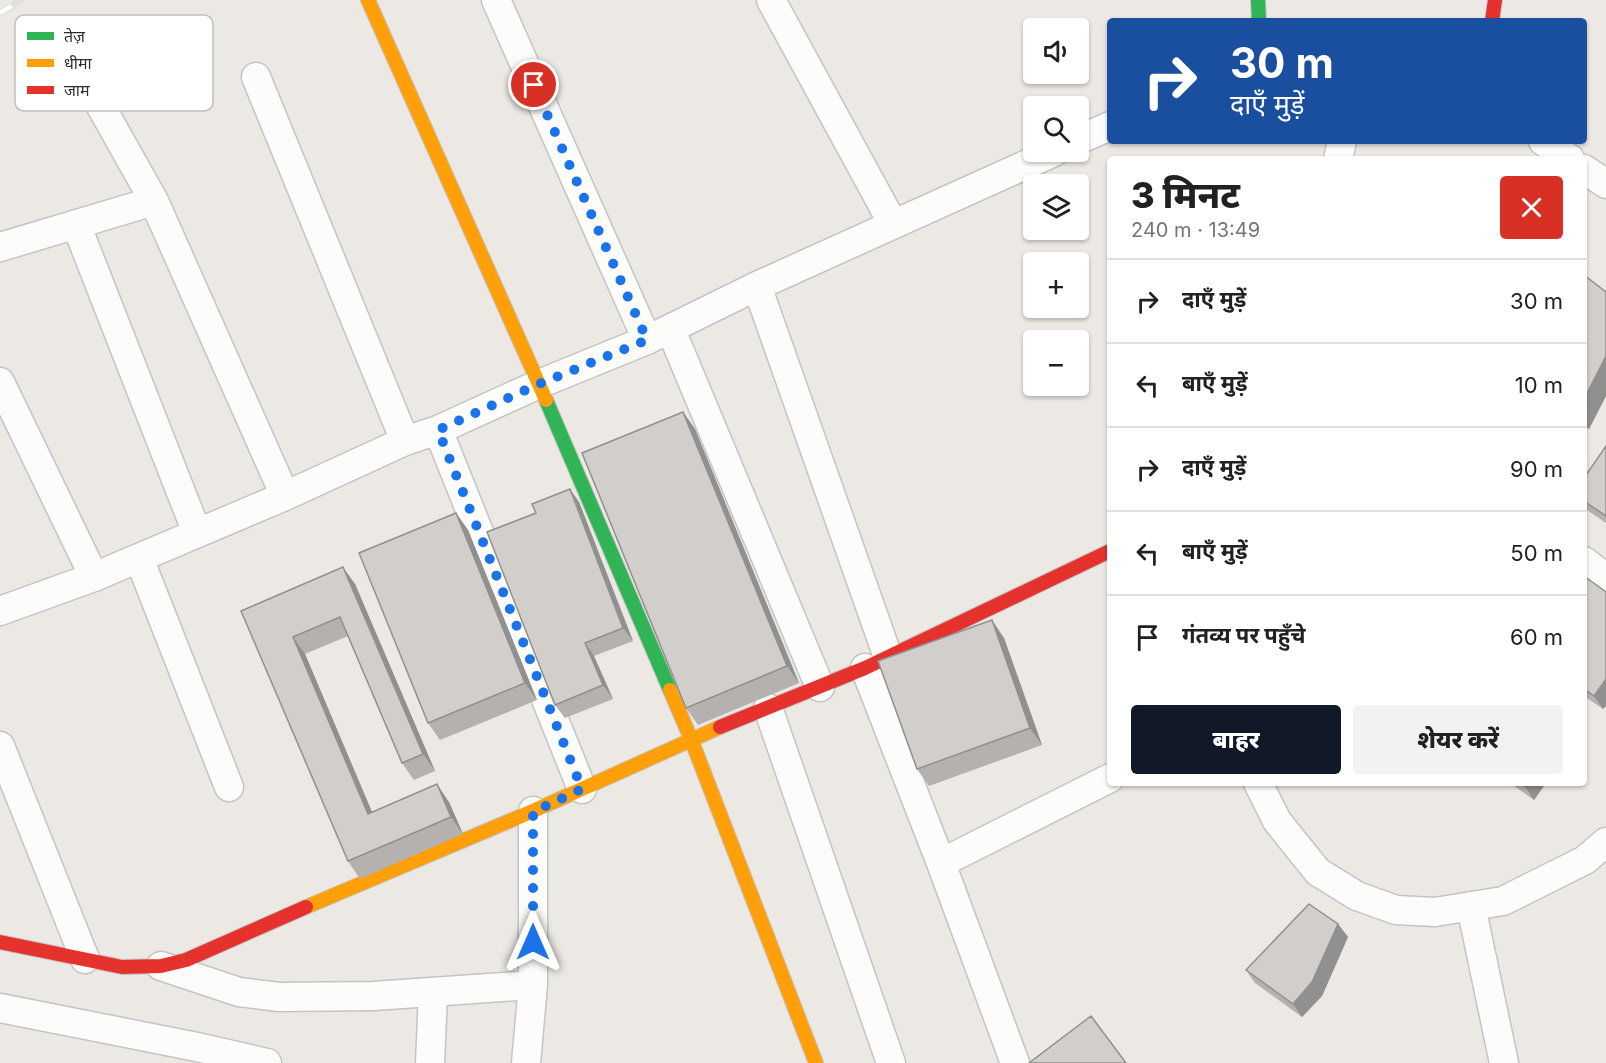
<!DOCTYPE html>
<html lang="hi">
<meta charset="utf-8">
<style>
body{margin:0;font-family:Inter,"Noto Sans Devanagari",sans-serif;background:#f2f2f2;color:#202124;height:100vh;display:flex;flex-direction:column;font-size:22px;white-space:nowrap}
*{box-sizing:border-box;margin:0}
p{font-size:20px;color:#757577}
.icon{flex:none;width:33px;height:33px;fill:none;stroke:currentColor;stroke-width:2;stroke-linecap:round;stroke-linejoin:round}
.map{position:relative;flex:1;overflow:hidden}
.panel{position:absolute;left:1107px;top:156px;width:480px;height:630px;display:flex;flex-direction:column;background:#fff;border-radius:6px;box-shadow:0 2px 4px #0004}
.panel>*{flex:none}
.banner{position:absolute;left:1107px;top:18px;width:480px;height:126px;border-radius:6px;box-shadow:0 2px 4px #0004;background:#1a4fa0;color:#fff;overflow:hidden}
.tools{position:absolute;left:1023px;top:18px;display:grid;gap:12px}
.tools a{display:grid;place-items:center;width:66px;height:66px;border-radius:6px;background:#fff;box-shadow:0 2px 4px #0004;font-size:30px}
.pin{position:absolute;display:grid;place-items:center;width:51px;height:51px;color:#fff;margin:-26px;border:3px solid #fff;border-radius:50%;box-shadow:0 2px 6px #0007}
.me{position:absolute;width:66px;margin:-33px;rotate:0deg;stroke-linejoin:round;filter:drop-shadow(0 0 4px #0008)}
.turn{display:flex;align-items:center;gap:21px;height:126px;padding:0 24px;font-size:27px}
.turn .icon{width:78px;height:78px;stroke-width:2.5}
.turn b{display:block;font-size:42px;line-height:51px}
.round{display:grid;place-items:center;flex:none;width:63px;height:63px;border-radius:6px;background:#f2f2f2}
.overview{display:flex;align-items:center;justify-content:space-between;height:102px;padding:0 24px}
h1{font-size:36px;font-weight:800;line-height:45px}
.primary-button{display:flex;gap:12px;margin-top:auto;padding:12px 24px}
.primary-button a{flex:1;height:69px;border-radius:6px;background:#111827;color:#fff;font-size:24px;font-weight:800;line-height:69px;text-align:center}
.primary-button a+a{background:#f2f2f2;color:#202124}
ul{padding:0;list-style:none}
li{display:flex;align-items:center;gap:18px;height:84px;padding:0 24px;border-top:2px solid #e0e0e0}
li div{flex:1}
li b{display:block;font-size:22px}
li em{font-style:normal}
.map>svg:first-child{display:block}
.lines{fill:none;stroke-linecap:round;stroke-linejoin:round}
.street-casing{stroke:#c5c4c5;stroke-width:31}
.fast-casing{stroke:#c5c4c5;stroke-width:16}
.slow-casing{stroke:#c5c4c5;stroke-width:16}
.jam-casing{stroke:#c5c4c5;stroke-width:16}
.street{stroke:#fcfcfb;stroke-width:28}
.fast{stroke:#30b455;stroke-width:14}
.slow{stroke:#ff9f0a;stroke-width:14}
.jam{stroke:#e5322d;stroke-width:14}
.rail-casing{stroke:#dfdfe1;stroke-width:7}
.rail{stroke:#fff;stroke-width:4.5;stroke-dasharray:14;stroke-linecap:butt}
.wall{fill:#b4b1af}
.shaded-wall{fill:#92908e}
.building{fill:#d1cecb;stroke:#92908e;stroke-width:1.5}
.route{stroke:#1a73e8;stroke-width:10;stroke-dasharray:0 18}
.key{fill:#fff;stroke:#c0c0c0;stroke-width:1.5}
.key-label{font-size:16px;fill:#2e2e2e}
</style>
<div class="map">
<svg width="1606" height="1063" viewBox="0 0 1606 1063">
<rect width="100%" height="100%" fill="#ece8e4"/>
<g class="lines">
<g class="street-casing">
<path id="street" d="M496 0 647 340
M771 0 893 224
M256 77 405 441
M99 103 154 201 285 496
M1078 140 1110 126
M1543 141 1570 159
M1338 159 1342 141
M1584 169 1606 184
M76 224 197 533
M0 247 154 201
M757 286 888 657
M671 330 820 687
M0 382 94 577
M438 430 582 789
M139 558 229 787
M1584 561 1606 578
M0 611 94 577 285 496 405 441 438 430 539 384 647 340 757 286 1054 152
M865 668 941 863 1015 1063
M768 708 891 1063
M0 746 85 959
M1258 783 1277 821 1318 872 1357 896 1396 910 1435 912 1503 901 1585 860 1606 842
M941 863 1110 778
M1471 906 1504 1063
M161 966 239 992 279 997 373 996 533 985
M0 1008 197 1047 267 1063
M430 1063 433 993
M526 1063 533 985V811"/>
</g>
<g class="fast-casing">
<path id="fast" d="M1258 0 1259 21
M546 400 670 690"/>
</g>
<g class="slow-casing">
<path id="slow" d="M368 0 546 400
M670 690 691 739 816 1063
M306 907 533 811 720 727"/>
</g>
<g class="jam-casing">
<path id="jam" d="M1492 21 1495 0
M720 727 865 668 1110 551
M0 942 122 967 161 966 186 960 306 907"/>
</g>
<use href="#street" class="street"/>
<use href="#fast" class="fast"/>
<use href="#slow" class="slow"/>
<use href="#jam" class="jam"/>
<g class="rail-casing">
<path id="rail" d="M0 13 21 0"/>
</g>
<use href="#rail" class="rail"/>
</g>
<path class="wall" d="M1584 275 1606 292V396L1589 429 1584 428Z
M683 412 695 429 799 683 698 725 686 708Z
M1606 446V523L1584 508V478Z
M579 502 633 641 594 656 613 699 565 718 555 705Z
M456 513 468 530 537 700 440 740 428 723Z
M1584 576 1606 592V706L1603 709 1584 696Z
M355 584 435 771 414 780 402 763 348 636 305 654 372 812 449 802 463 834 360 879 348 861 241 611Z
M1004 638 1042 745 929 786 917 769Z
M1510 783H1546L1534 800Z
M1338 924 1348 937 1322 996 1302 1017 1255 983 1246 970Z"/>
<path class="shaded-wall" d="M1606 356V396L1589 429 1584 422V399Z
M683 412 695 429 799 683 787 666Z
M570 489 579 502 633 641 623 628Z
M456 513 468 530 537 700 525 683Z
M343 567 355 584 435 771 423 754Z
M992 620 1004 638 1042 745 1030 728Z
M293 637 305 654 380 831 368 814Z
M585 643 594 656 613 699 603 685Z
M1606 679V706L1603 709 1594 696Z
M1584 719 1587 723 1584 727Z
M1528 783H1546L1534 800 1525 787Z
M437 784 449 802 463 834 451 817Z
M1338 924 1348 937 1322 996 1302 1017 1293 1004Z"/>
<path class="building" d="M1584 275 1606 292V356L1584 399Z
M683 412 787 666 686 708 582 453Z
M1606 446V516L1584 501V478Z
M570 489 623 628 585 643 603 685 555 705 487 532 536 513 532 504Z
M456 513 525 683 428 723 359 553Z
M343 567 423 754 402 763 340 617 293 637 368 814 437 784 451 817 348 861 241 611Z
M1584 576 1606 592V679L1594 696 1584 689Z
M992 620 1030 728 917 769 878 661Z
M1520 783H1528L1525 787Z
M1309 904 1338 924 1312 982 1293 1004 1246 970Z
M1091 1016 1126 1063H1029Z"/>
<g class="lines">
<path class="route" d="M533 942V812L582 789 438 430 539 384 647 340 534 85"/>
</g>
<rect x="15" y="15" width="198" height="96" rx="9" class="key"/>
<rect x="27" y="32" width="27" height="8" fill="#30b455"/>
<rect x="27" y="59" width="27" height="8" fill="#ff9f0a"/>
<rect x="27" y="86" width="27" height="8" fill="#e5322d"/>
<g class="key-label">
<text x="64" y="42">तेज़</text>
<text x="64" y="69">धीमा</text>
<text x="64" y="96">जाम</text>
</g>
</svg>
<div class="tools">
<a><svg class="icon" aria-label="sound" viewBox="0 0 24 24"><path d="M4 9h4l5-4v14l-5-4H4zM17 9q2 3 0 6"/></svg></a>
<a><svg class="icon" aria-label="search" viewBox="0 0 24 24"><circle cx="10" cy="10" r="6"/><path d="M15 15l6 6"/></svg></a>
<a><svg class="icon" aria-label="layers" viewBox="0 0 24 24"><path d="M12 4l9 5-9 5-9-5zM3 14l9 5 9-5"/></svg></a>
<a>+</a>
<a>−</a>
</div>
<div class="pin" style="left:534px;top:85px;background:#d93025"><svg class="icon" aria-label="arrive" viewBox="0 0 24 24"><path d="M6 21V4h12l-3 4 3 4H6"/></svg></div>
<svg class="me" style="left:533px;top:942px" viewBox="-20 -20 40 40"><path d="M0-17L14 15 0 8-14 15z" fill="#1a73e8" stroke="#fff" stroke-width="4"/></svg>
<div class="banner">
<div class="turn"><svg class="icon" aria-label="right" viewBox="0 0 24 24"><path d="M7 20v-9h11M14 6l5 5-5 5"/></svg><div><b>30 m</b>दाएँ मुड़ें</div></div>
</div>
<section class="panel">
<div class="overview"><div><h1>3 मिनट</h1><p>240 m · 13:49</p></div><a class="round" style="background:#d93025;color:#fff"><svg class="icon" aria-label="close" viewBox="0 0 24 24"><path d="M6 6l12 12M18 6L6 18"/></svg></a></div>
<ul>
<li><svg class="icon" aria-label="right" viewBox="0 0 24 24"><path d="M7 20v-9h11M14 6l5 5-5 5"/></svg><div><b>दाएँ मुड़ें</b></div><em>30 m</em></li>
<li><svg class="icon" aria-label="left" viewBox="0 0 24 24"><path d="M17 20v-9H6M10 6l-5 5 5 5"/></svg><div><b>बाएँ मुड़ें</b></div><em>10 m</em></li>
<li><svg class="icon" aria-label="right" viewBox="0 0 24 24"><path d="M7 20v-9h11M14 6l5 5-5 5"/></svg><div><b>दाएँ मुड़ें</b></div><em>90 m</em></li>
<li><svg class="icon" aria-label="left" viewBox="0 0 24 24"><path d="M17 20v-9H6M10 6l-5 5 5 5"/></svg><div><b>बाएँ मुड़ें</b></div><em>50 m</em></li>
<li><svg class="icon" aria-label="arrive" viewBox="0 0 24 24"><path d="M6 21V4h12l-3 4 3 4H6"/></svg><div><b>गंतव्य पर पहुँचे</b></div><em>60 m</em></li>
</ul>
<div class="primary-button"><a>बाहर</a><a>शेयर करें</a></div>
</section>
</div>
